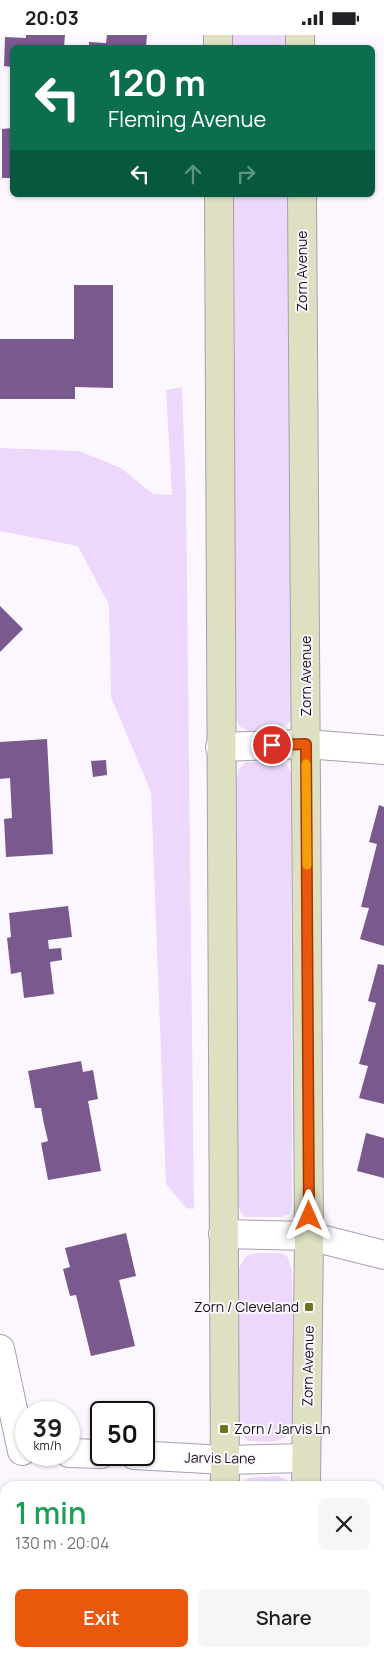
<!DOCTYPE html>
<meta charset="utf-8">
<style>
body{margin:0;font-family:Manrope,sans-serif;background:#f6f6f6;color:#202124;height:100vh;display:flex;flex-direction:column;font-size:19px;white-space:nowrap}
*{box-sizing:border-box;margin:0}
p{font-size:16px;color:#757577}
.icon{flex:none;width:28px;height:28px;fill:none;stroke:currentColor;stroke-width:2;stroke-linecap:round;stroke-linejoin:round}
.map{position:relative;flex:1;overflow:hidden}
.panel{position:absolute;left:0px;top:1446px;width:385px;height:176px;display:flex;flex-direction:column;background:#fff;border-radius:15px 15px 0 0;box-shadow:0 1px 4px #0004}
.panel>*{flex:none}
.banner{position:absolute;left:10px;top:10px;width:365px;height:152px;border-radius:8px;box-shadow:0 1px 4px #0004;background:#0b6e4f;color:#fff;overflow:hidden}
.speed{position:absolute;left:15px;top:1366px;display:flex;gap:10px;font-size:25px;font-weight:700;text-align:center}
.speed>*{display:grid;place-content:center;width:65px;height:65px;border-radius:50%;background:#fff;box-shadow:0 1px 4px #0004;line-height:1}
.speed small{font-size:12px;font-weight:400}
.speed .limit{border:2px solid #111;border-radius:8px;background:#fff;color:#111}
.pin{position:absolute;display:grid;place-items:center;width:42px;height:42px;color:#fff;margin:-21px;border:2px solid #fff;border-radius:50%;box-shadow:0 1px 5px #0007}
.me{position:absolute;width:55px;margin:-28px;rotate:0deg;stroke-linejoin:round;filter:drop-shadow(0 0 4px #0008)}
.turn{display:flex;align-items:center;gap:18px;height:105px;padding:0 15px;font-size:22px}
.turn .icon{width:65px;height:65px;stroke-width:2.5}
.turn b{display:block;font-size:35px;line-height:42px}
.lanes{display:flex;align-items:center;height:48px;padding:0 15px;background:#0003;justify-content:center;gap:25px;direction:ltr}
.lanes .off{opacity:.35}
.round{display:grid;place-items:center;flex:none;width:52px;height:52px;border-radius:8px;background:#f6f6f6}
.headline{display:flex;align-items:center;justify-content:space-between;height:85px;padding:0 15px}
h1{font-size:30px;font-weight:600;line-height:38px;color:#1e9e55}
.action{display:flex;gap:10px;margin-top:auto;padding:10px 15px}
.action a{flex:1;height:58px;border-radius:8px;background:#ea580c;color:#fff;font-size:20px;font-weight:600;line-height:58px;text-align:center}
.action a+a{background:#f6f6f6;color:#202124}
.status{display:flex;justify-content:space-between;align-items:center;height:35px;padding:0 25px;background:#fff;direction:ltr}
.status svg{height:14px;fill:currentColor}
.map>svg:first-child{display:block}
.green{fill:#edd8fb}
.building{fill:#7a598f}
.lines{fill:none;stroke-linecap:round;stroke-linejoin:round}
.street-casing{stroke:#a89eb0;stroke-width:30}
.secondary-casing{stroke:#a89eb0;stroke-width:30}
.street{stroke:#fff;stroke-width:28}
.secondary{stroke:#dee0c1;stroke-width:28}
.route-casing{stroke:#983908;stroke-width:12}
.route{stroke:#ea580c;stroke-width:9}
.slow{stroke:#f59e0b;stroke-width:9}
.poi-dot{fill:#6d741c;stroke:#fcf7ff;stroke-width:2}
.labels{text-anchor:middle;stroke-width:4;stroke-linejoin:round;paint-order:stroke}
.street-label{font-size:14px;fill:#130f16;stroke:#fcf7ff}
.poi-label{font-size:14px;fill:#130f16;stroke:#fcf7ff;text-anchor:end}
</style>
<div class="status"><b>20:03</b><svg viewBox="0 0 49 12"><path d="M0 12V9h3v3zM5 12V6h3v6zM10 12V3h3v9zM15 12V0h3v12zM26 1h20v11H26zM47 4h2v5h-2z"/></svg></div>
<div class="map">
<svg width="384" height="1622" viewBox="0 0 384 1622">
<rect width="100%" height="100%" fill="#fcf7ff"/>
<path class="green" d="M232 0H290V12H232Z
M233 160H291L293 679 289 688 280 694 250 697 239 691 235 681Z
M182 352 186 460 194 1174 186 1173 166 1149 151 757 111 662 109 570 78 511 0 496V413L79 416 121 433 153 459 172 460 166 355Z
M275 726 286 729 291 737 292 1170 289 1179 281 1182H245L240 1176 237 1166 236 745 239 734 245 727Z
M256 1218H281L287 1221 292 1235 294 1388C286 1412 269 1406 247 1406L239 1391 237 1236 246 1221Z
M278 1441 287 1445 291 1451H241L248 1443Z"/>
<path class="building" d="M26 0H65L64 12H12V32L4 31 5 2 26 3Z
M107 0H147L146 12H89V7L106 8Z
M12 93V143H2V94Z
M74 250H113V353L75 352V364H0V304H74Z
M0 571 23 594 0 617Z
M47 704 53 819 6 822 4 784 12 783 10 743 0 744V707Z
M106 725 107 740 93 742 91 726Z
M379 770 384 772V911L360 904 369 873 361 872 377 809 369 807Z
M68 871 72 902 48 905 49 914 61 913 62 925 50 927 54 959 24 963 21 937 11 939 7 903 11 902 9 878Z
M378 929 384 930V1069L359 1063 368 1031 359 1029 376 968 368 966Z
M81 1026 83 1037 93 1035 98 1064 88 1066 101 1136 48 1145 41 1108 48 1106 44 1089 41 1073H35L28 1036Z
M366 1098 384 1103V1143L357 1136Z
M126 1198 136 1241 119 1245 135 1311 91 1321 76 1260 70 1261 63 1234 70 1232 65 1213Z"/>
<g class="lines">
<g class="street-casing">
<path id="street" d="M220 712 306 709 384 715
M223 1199 309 1201 384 1220
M0 1314 22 1416
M69 1418 101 1419
M134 1420 225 1425 306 1423"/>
</g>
<g class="secondary-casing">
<path id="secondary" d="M218 0V12
M300 0V12
M219 160 225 1451
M302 160 309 1201 306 1451
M307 1618V1622
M225 1622V1618"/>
</g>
<use href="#street" class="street"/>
<use href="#secondary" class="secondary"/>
</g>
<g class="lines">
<g class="route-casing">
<path id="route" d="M272 710 306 709 309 1181"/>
</g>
<use href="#route" class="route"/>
<path class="slow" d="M306 729 307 830"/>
</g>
<g class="poi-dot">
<rect x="304" y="1267" width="10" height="10" rx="2.5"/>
<rect x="219" y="1389" width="10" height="10" rx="2.5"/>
</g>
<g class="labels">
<g class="street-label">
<text transform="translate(302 236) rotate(-90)" y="5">Zorn Avenue</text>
<text transform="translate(306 641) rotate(-90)" y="5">Zorn Avenue</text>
<text transform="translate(308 1331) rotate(-89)" y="5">Zorn Avenue</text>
<text transform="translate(220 1423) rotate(1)" y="5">Jarvis Lane</text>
</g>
<g class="poi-label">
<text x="299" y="1277">Zorn / Cleveland</text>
<text x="234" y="1399" text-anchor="start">Zorn / Jarvis Ln</text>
</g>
</g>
</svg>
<div class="speed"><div>39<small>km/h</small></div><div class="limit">50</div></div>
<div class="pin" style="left:272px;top:710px;background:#d93025"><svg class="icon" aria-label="arrive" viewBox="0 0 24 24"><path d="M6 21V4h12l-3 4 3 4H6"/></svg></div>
<svg class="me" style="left:309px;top:1181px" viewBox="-20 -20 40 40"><path d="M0-17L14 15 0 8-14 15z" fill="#ea580c" stroke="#fff" stroke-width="4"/></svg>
<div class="banner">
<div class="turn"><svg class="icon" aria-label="left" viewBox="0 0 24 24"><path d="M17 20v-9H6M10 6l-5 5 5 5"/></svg><div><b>120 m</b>Fleming Avenue</div></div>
<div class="lanes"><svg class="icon" aria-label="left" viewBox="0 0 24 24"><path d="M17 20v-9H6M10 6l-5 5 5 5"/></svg><svg class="icon off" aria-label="ahead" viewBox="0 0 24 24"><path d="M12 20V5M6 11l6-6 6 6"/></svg><svg class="icon off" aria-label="right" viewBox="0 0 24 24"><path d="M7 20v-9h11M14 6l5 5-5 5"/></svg></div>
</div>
<section class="panel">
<div class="headline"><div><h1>1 min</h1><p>130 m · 20:04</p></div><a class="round"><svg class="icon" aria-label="close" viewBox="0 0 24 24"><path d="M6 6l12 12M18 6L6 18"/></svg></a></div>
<div class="action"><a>Exit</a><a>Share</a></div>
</section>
</div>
